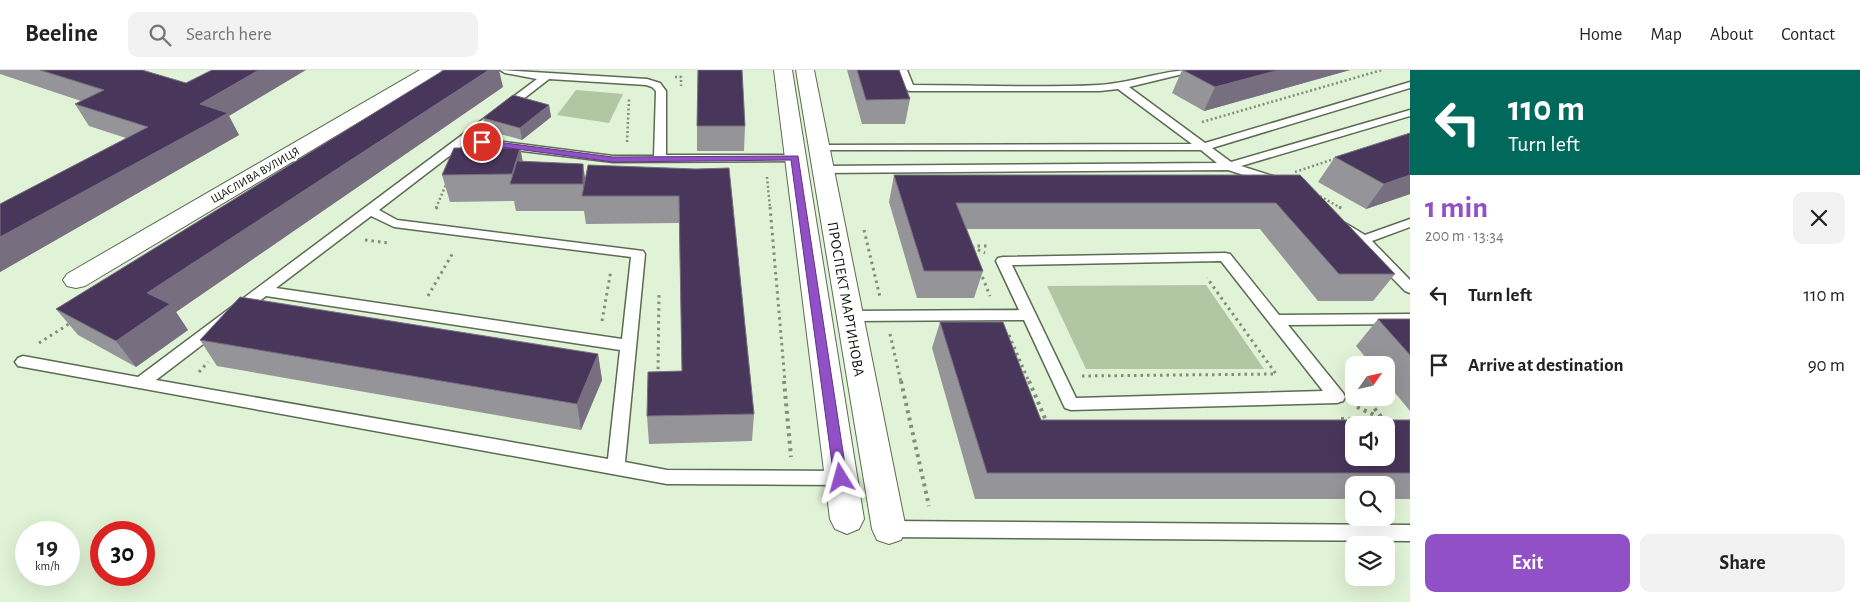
<!DOCTYPE html>
<meta charset="utf-8">
<style>
body{margin:0;font-family:"Alegreya Sans",sans-serif;background:#f2f2f2;color:#222;height:100vh;display:flex;flex-direction:column;font-size:19px;white-space:nowrap}
*{box-sizing:border-box;margin:0}
p{font-size:16px;color:#767676}
.icon{flex:none;width:28px;height:28px;fill:none;stroke:currentColor;stroke-width:2;stroke-linecap:round;stroke-linejoin:round}
.map{position:relative;flex:1;overflow:hidden}
.details{display:flex;flex-direction:column;background:#fff;width:450px}
.details>*{flex:none}
.top-card{background:#00695c;color:#fff;overflow:hidden}
.needle{width:32px;rotate:56deg}
.fabs{position:absolute;left:1345px;top:286px;display:grid;gap:10px}
.fabs a{display:grid;place-items:center;width:50px;height:50px;border-radius:10px;background:#fff;box-shadow:0 5px 20px #0002;font-size:25px}
.speed{position:absolute;left:15px;top:451px;display:flex;gap:10px;font-size:25px;font-weight:700;text-align:center}
.speed>*{display:grid;place-content:center;width:65px;height:65px;border-radius:50%;background:#fff;box-shadow:0 5px 20px #0002;line-height:1}
.speed small{font-size:12px;font-weight:400}
.speed .limit{border:8px solid #d22;background:#fff;color:#111}
.pin{position:absolute;display:grid;place-items:center;width:42px;height:42px;color:#fff;margin:-21px;border:2px solid #fff;border-radius:50%;box-shadow:0 1px 5px #0007}
.me{position:absolute;width:55px;margin:-28px;rotate:352deg;stroke-linejoin:round;filter:drop-shadow(0 0 4px #0008)}
.turn{display:flex;align-items:center;gap:18px;height:105px;padding:0 15px;font-size:22px}
.turn .icon{width:65px;height:65px;stroke-width:2.5}
.turn b{display:block;font-size:35px;line-height:42px}
.round{display:grid;place-items:center;flex:none;width:52px;height:52px;border-radius:10px;background:#f2f2f2}
.summary{display:flex;align-items:center;justify-content:space-between;height:85px;padding:0 15px}
h1{font-size:30px;font-weight:700;line-height:38px;color:#9150c6}
.cta{display:flex;gap:10px;margin-top:auto;padding:10px 15px}
.cta a{flex:1;height:58px;border-radius:10px;background:#9150c6;color:#fff;font-size:20px;font-weight:700;line-height:58px;text-align:center}
.cta a+a{background:#f2f2f2;color:#222}
ul{padding:0;list-style:none}
li{display:flex;align-items:center;gap:15px;height:70px;padding:0 15px}
li div{flex:1}
li b{display:block;font-size:19px}
li em{font-style:normal}
header{display:flex;align-items:center;gap:30px;box-sizing:border-box;height:70px;padding:0 25px;background:#fff;border-bottom:1px solid #e0e0e0}
header strong{font-size:24px}
nav{display:flex;gap:28px;margin-inline-start:auto;font-size:18px}
.search{width:350px;height:45px;background:#f2f2f2;display:flex;align-items:center;gap:12px;box-sizing:border-box;padding:0 18px;border-radius:10px;color:#767676;font-size:19px}
main{display:flex;flex:1;min-height:0}
.map>svg:first-child{display:block}
.green{fill:#b1c6a3}
.lines{fill:none;stroke-linecap:round;stroke-linejoin:round}
.service-casing{stroke:#5c6b53;stroke-width:3}
.minor-casing{stroke:#5c6b53;stroke-width:2}
.path-far2{stroke:#828e7a;stroke-width:2.5;stroke-dasharray:2 2.5;stroke-linecap:butt}
.path-far1{stroke:#828e7a;stroke-width:3;stroke-dasharray:2.5 4;stroke-linecap:butt}
.path{stroke:#828e7a;stroke-width:4;stroke-dasharray:3 4.5;stroke-linecap:butt}
.service{fill:#fff;fill-rule:evenodd}
.minor{fill:#fff;fill-rule:evenodd}
.wall{fill:#959498}
.shaded-wall{fill:#776f80}
.building{fill:#49365b;stroke:#776f80;fill-rule:evenodd}
.route{fill:#9150c6;stroke:#5e3481}
.labels{text-anchor:middle;stroke-width:5;stroke-linejoin:round;paint-order:stroke}
.far-street-label{font-size:12px;fill:#090e06;stroke:#fff}
.street-label{font-size:15px;fill:#090e06;stroke:#fff}
</style>
<header>
<strong>Beeline</strong>
<div class="search"><svg class="icon" aria-label="search" viewBox="0 0 24 24"><circle cx="10" cy="10" r="6"/><path d="M15 15l6 6"/></svg>Search here</div>
<nav><a>Home</a><a>Map</a><a>About</a><a>Contact</a></nav>
</header>
<main>
<div class="map">
<svg width="1410" height="532" viewBox="0 0 1410 532">
<rect width="100%" height="100%" fill="#e1f3d6"/>
<path class="green" d="M576 20 623 24 609 53 557 45Z
M1206 215 1264 299H1086L1047 216Z"/>
<g class="lines">
<g class="service-casing">
<path id="service" d="M500 0 647 9 660 13 666 21V85H795L801 88 795 91 613 92 465 74 379 140 397 150 643 181 645 184 625 392 667 400 841 401 847 403 850 408 847 413 841 415 667 414 18 296 15 292 18 288 23 286 138 307 537 9 505 3ZM549 9 646 15 652 17 656 21 654 86H613L473 68ZM371 146 394 157 631 187 622 269 276 218ZM266 226 620 280 608 389 156 310Z
M897 0H907L913 15C975 15 1038 18 1099 15 1132 13 1162 0 1193 0L1191 2 1129 17 1205 73 1410 12V18L1212 78 1231 92 1410 40V46L1241 96 1282 109 1284 112 1282 115 1278 116 1228 100 818 103 816 100 822 96 1217 93 1201 80H815L813 78 815 76 819 75 1192 74 1118 19 1100 21H909L904 18Z
M1410 149V157L1372 171 1410 210V223L1405 221 1358 173 1339 157 1345 153 1365 165Z
M1225 183 1230 184 1279 245 1410 244V254L1288 255 1343 323 1345 327 1343 331 1337 333 1071 340 1065 338 1063 334 1024 250 849 251 844 250 842 246 844 242 849 241 1019 240 996 191 998 188 1003 187ZM1221 191 1323 321 1076 328 1012 195Z
M889 451 1410 455V471L889 467 882 465 880 459 882 453Z"/>
</g>
<g class="minor-casing">
<path id="minor" d="M420 0H442L439 4 85 216 76 218 67 216 63 210 67 204Z
M774 0H792L864 449 859 459 847 464 835 459 830 449Z
M796 0H814L906 459 901 470 889 474 877 470 872 459Z"/>
</g>
<path class="path-far2" d="M675 7H681V16
M1202 52 1382 0
M627 72 629 29
M1295 102 1337 88
M767 107 770 138
M1316 124 1341 138
M436 138 447 112"/>
<path class="path-far1" d="M770 137 785 312
M1339 137 1343 139
M436 139 437 137
M864 160 880 227
M365 170 389 173
M971 176H990
M972 177 985 183
M980 201 990 226
M428 226 454 181
M602 251 611 200
M890 264 901 312
M1009 265 1029 312
M39 273 72 252
M199 302 208 292
M656 305 658 302 659 224
M1082 306 1276 304 1207 208"/>
<path class="path" d="M784 311 791 387
M901 311 929 436
M1029 311 1047 353
M1357 337 1381 348
M1341 349H1383L1366 328"/>
<use href="#service" class="service"/>
<use href="#minor" class="minor"/>
</g>
<path class="wall" d="M0 0H142L229 46 239 65 0 202V134L126 68 89 56 75 34 81 31 0 4Z
M847 0H899L910 29 905 54H862Z
M1182 0H1350L1204 41 1172 23Z
M503 17 176 242 188 260 136 297 78 265 56 239Z
M549 35 551 47 522 70 486 60 483 48Z
M697 56H745L744 81H697Z
M520 78 523 92 585 110 696 99 754 344 752 371 649 374 647 346 682 301 679 153 586 154 584 141H516L514 131 450 132 442 105Z
M1335 87 1410 124 1366 139 1318 112Z
M894 105H1300L1395 204 1373 231H1318L1260 159H967L983 201 974 228H917L889 132Z
M1378 249H1410V341L1386 312V295H1372L1356 276Z
M940 252 1041 350H1410V429H1386V415H1354V429H975L932 278Z
M200 270 598 284 602 310 581 360 217 296Z"/>
<path class="shaded-wall" d="M259 0H306L229 46 239 65 0 202V167L200 34Z
M489 0H499L503 17 176 242 188 260 136 297 116 271 147 223Z
M1279 0H1350L1204 41 1215 17Z
M549 35 551 47 522 70 520 58Z
M520 78 525 105 514 114 512 104Z
M583 94 587 121 584 126 583 114Z
M1410 105V124L1366 139 1384 114Z
M598 284 602 310 581 360 577 334Z"/>
<path class="building" d="M40 0H142L186 13 212 0H259L200 34 228 43 0 167V134L148 57 75 34 104 20Z
M444 0H489L147 223 170 234 116 271 56 239Z
M698 0H742L745 56H697Z
M857 0H899L910 29 866 30Z
M1183 0H1279L1215 17Z
M513 25 549 35 520 58 483 48Z
M1410 63V105L1384 114 1335 87Z
M454 78H520L512 104 442 105Z
M517 91 583 94V114H510Z
M588 95 696 99 729 98 754 344 647 346 648 302 682 301 679 126H582Z
M894 105H1300L1395 204H1339L1276 133H956L983 201H924Z
M240 227 598 284 577 334 200 270Z
M1378 249H1410V285Z
M940 252H1003L1041 350H1410V403H987ZM1354 355H1386V388H1354Z"/>
<path class="route" d="M482 70 613 87 798 86 847 408 846 412 841 413 836 412 834 408 791 90 613 92 479 74 478 72Z"/>
<g class="labels">
<g class="far-street-label">
<text transform="translate(255 105) rotate(-30)" y="4">ЩАСЛИВА ВУЛИЦЯ</text>
</g>
<g class="street-label">
<text transform="translate(846 229) rotate(80)" y="5">ПРОСПЕКТ МАРТИНОВА</text>
</g>
</g>
</svg>
<div class="fabs">
<a><svg class="needle" viewBox="-14 -14 28 28"><path d="M0-13l5 13h-10z" fill="#e53935"/><path d="M0 13l5-13h-10z" fill="#767676"/></svg></a>
<a><svg class="icon" aria-label="sound" viewBox="0 0 24 24"><path d="M4 9h4l5-4v14l-5-4H4zM17 9q2 3 0 6"/></svg></a>
<a><svg class="icon" aria-label="search" viewBox="0 0 24 24"><circle cx="10" cy="10" r="6"/><path d="M15 15l6 6"/></svg></a>
<a><svg class="icon" aria-label="layers" viewBox="0 0 24 24"><path d="M12 4l9 5-9 5-9-5zM3 14l9 5 9-5"/></svg></a>
</div>
<div class="speed"><div>19<small>km/h</small></div><div class="limit">30</div></div>
<div class="pin" style="left:482px;top:72px;background:#d93025"><svg class="icon" aria-label="arrive" viewBox="0 0 24 24"><path d="M6 21V4h12l-3 4 3 4H6"/></svg></div>
<svg class="me" style="left:841px;top:408px" viewBox="-20 -20 40 40"><path d="M0-17L14 15 0 8-14 15z" fill="#9150c6" stroke="#fff" stroke-width="4"/></svg>
</div>
<section class="details">
<div class="top-card">
<div class="turn"><svg class="icon" aria-label="left" viewBox="0 0 24 24"><path d="M17 20v-9H6M10 6l-5 5 5 5"/></svg><div><b>110 m</b>Turn left</div></div>
</div>
<div class="summary"><div><h1>1 min</h1><p>200 m · 13:34</p></div><a class="round"><svg class="icon" aria-label="close" viewBox="0 0 24 24"><path d="M6 6l12 12M18 6L6 18"/></svg></a></div>
<ul>
<li><svg class="icon" aria-label="left" viewBox="0 0 24 24"><path d="M17 20v-9H6M10 6l-5 5 5 5"/></svg><div><b>Turn left</b></div><em>110 m</em></li>
<li><svg class="icon" aria-label="arrive" viewBox="0 0 24 24"><path d="M6 21V4h12l-3 4 3 4H6"/></svg><div><b>Arrive at destination</b></div><em>90 m</em></li>
</ul>
<div class="cta"><a>Exit</a><a>Share</a></div>
</section>
</main>
